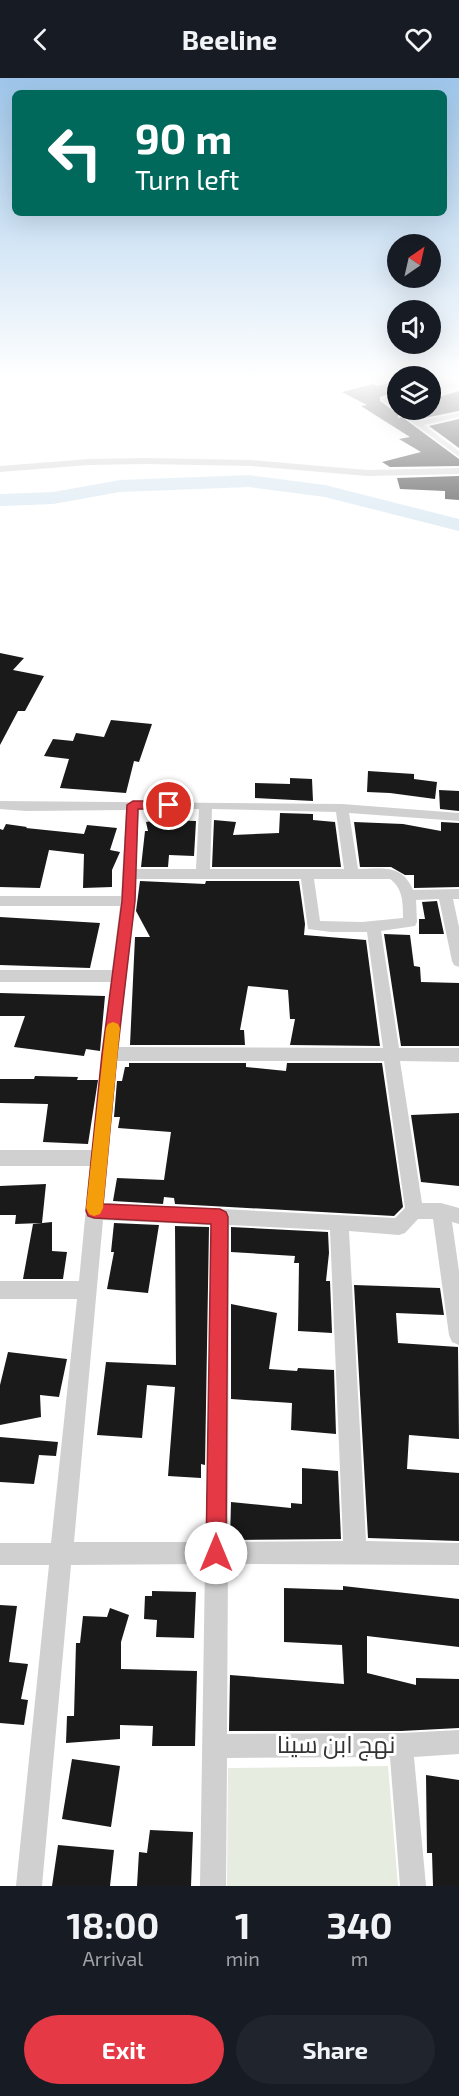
<!DOCTYPE html>
<meta charset="utf-8">
<style>
body{margin:0;font-family:"Exo 2",Cairo,sans-serif;background:#20242c;color:#f1f3f6;height:100vh;display:flex;flex-direction:column;font-size:22px;white-space:nowrap}
*{box-sizing:border-box;margin:0}
p{font-size:20px;color:#9ea1a6}
.icon{flex:none;width:33px;height:33px;fill:none;stroke:currentColor;stroke-width:2;stroke-linecap:round;stroke-linejoin:round}
.map{position:relative;height:1808px;overflow:hidden}
.panel{display:flex;flex-direction:column;background:#171b24;flex:1}
.panel>*{flex:none}
.hud{position:absolute;left:12px;top:12px;width:435px;height:126px;border-radius:9px;box-shadow:0 6px 24px #0002;background:#00695c;color:#fff;overflow:hidden}
.needle{width:39px;rotate:34deg}
.buttons{position:absolute;left:387px;top:156px;display:grid;gap:12px}
.buttons a{display:grid;place-items:center;width:54px;height:54px;border-radius:50%;background:#171b24;box-shadow:0 6px 24px #0002;font-size:30px}
.pin{position:absolute;display:grid;place-items:center;width:51px;height:51px;color:#fff;margin:-26px;border:3px solid #fff;border-radius:50%;box-shadow:0 2px 6px #0007}
.me{position:absolute;width:66px;margin:-33px;rotate:0deg;stroke-linejoin:round;filter:drop-shadow(0 0 4px #0008)}
.turn{display:flex;align-items:center;gap:21px;height:126px;padding:0 24px;font-size:27px}
.turn .icon{width:78px;height:78px;stroke-width:2.5}
.turn b{display:block;font-size:42px;line-height:51px}
.eta{display:flex;justify-content:space-evenly;align-items:center;height:102px;text-align:center}
.eta b{font-size:36px;font-weight:700;line-height:42px}
.cta{display:flex;gap:12px;margin-top:auto;padding:12px 24px}
.cta a{flex:1;height:69px;border-radius:36px;background:#e63946;color:#fff;font-size:24px;font-weight:700;line-height:69px;text-align:center}
.cta a+a{background:#20242c;color:#f1f3f6}
header{display:flex;justify-content:space-between;align-items:center;height:78px;padding:0 24px;background:#171b24;font-size:27px;font-weight:700}
.map>svg:first-child{display:block}
.green{fill:#e6ecdf}
.lines{fill:none;stroke-linecap:round;stroke-linejoin:round}
.river{fill:#cfe2ee;fill-rule:evenodd}
.building{fill:#1a1a1a}
.minor{fill:#d0d0d0;fill-rule:evenodd}
.route{fill:#e63946;stroke:#96252e;stroke-width:1.5}
.slow{fill:#f59e0b}
.labels{text-anchor:middle;stroke-width:6;stroke-linejoin:round;paint-order:stroke}
.near-street-label{font-size:24px;fill:#333;stroke:#fff}
</style>
<header><svg class="icon" aria-label="back" viewBox="0 0 24 24"><path d="M15 5l-7 7 7 7"/></svg>Beeline<svg class="icon" aria-label="heart" viewBox="0 0 24 24"><path d="M12 20l-8-8c-3-5 5-10 8-4 3-6 11-1 8 4z"/></svg></header>
<div class="map">
<svg width="459" height="1808" viewBox="0 0 459 1808">
<rect width="100%" height="100%" fill="#fff"/>
<path class="green" d="M388 1688 398 1808H227L228 1690Z"/>
<g class="lines">
<path class="river" d="M249 397 325 407 459 441V453L325 419 249 409 120 414 53 426 0 428V416L53 414 120 402Z"/>
</g>
<path class="building" d="M398 303V313L380 319V323L398 336V340L402 339 459 381V388L390 389 382 384 421 374 399 361 410 359 361 328 367 327 342 314 373 306 377 308Z
M459 313V333L419 341 413 336 430 332V315L439 319Z
M459 341V370L429 348Z
M459 398V422L445 421V413L400 411 397 400Z
M0 575 24 580 13 592 44 598 25 633H18L0 667Z
M111 642 152 646 139 684 134 683 126 715 60 710 69 681 44 678 53 661 73 663 76 655 104 659Z
M368 693 414 696V701L437 704 435 721 390 715 367 714Z
M290 700 312 701 313 723 255 720V705L290 706Z
M439 712 459 713V733L440 731Z
M280 735 313 736V742L335 744 341 789H212L214 742 236 744 233 757 279 755Z
M160 742 196 743 194 778 169 777 168 789H141L145 753H148L146 744Z
M354 744 403 746 441 753V744L459 745V809L414 810V797H405L391 789H360Z
M6 746 27 749 26 750 84 756 87 747 117 750 110 772 120 774 112 792V809L83 810 84 776 49 772 40 810 0 809V751L3 752Z
M140 803 205 806 206 803H299L305 846 304 857 366 862 380 968 290 967 295 941H290L288 912 248 908 240 952H244L245 967H130L135 859H150L136 833Z
M437 823 444 856H419V841H425L422 824Z
M0 839 100 845 90 890 0 887Z
M384 856 410 857 414 888 420 889 421 904 459 905V968H401Z
M0 915 105 918 100 973 86 971 84 978 14 969 25 938H0Z
M129 985H246V989L286 993 287 985H382L403 1129 394 1138 175 1126 174 1120 164 1119 163 1126 113 1123 117 1100 164 1102 171 1054 118 1050 120 1039H114L117 1003H122L125 989H129Z
M35 998 78 999 77 1002H98L88 1066 43 1064 48 1026 0 1025V1001H34Z
M459 1035V1108L421 1104 411 1037Z
M46 1106 42 1145 15 1146 16 1137H0V1108Z
M52 1144V1173L67 1174 63 1201H23L33 1146Z
M114 1145 159 1147 148 1215 107 1211 114 1174H111Z
M175 1148 209 1149 205 1387 201 1386V1400L168 1398 175 1309 147 1307 142 1360 97 1357 106 1284 176 1287Z
M231 1149 328 1154 329 1175 326 1203H330L332 1255 298 1253 299 1185H294L295 1178 231 1174Z
M354 1207 440 1210 444 1237 396 1235 398 1265 458 1269 459 1361 409 1357 407 1391 459 1395V1463L368 1460Z
M231 1226 277 1235 269 1291 297 1293 298 1290 334 1292 336 1356 291 1352 292 1325 231 1321Z
M8 1274 67 1281 59 1319 40 1317 41 1339 0 1347V1307Z
M0 1359 58 1364 56 1378 39 1377 34 1406 0 1404Z
M302 1390 338 1393 341 1461 230 1462 231 1424 291 1430V1425L302 1426Z
M343 1508 459 1521V1569L367 1558V1595L416 1607V1600L459 1601V1650L401 1653H229L230 1597 344 1606 342 1567 284 1564V1510L343 1512Z
M152 1513 196 1514 194 1560 156 1559 157 1542 144 1541 145 1518H152Z
M0 1527 17 1528 9 1584 28 1586 21 1621 28 1622 24 1647 0 1645Z
M110 1530 129 1537 121 1564V1591L197 1593 195 1668H152L153 1648 120 1647V1661L66 1665 67 1638H74L76 1565H80L83 1538 107 1539Z
M72 1681 120 1688 111 1749 62 1741Z
M426 1697 459 1702V1808H433L432 1775H427Z
M150 1752 193 1754 191 1808H137L139 1774 147 1775Z
M58 1767 114 1772 110 1808H52Z"/>
<g class="lines">
<path class="minor" d="M459 304V308L430 313V309Z
M398 315V320L391 322 398 327V332H403L419 343 459 335V339L424 347 459 373V379L381 321Z
M146 380 251 382 367 392 459 390V396L367 398 251 388 146 386 89 387 0 394V388L89 381Z
M0 723 342 726 459 735V743L349 735 358 791C382 791 402 785 413 812L459 811V821H453L459 849V889L454 887 452 883 439 821 416 822 417 844 415 848 381 853 399 970H459V984L400 983 422 1125H441L459 1130V1146L452 1144 459 1193V1267L452 1264 449 1257 433 1141H418L405 1155 399 1157 349 1153 366 1463 459 1465V1487L228 1486 227 1656 401 1655 459 1652V1676L414 1679 426 1808H400L390 1679 227 1680 226 1808H200L205 1486 71 1487 42 1808H16L49 1487H0V1465H51L77 1221H0V1203H79L90 1088H0V1072H92L111 904H0V892H112L120 828H0V818H121L126 732 26 733 0 731ZM199 731 196 791H136L139 732ZM212 731 336 734 344 791H210ZM136 801H301L308 851 331 854H367L383 970 119 969ZM314 801H390C403 810 403 826 403 840L362 844 320 843ZM117 983H384L405 1130 395 1140 104 1125ZM103 1142 211 1147 206 1464H74ZM229 1147 330 1152 343 1463 228 1464Z"/>
</g>
<linearGradient id="sky" x2="0" y2="1"><stop stop-color="#9ec6ea"/><stop offset="0.54" stop-color="#fff"/><stop offset="1" stop-color="#fff" stop-opacity="0"/></linearGradient>
<rect width="459" height="555" fill="url(#sky)"/>
<path class="route" d="M133 723H169L175 727 169 731H138L135 823 117 976 103 1126 220 1131 226 1134 228 1139 226 1475 223 1482 216 1485 209 1482 206 1475 211 1146 94 1140 88 1138 86 1133 102 976 122 823 127 727Z"/>
<path class="slow" d="M113 944 118 946 120 950 103 1130 100 1136 94 1138 89 1136 86 1130 106 950 108 946Z"/>
<g class="labels">
<g class="near-street-label">
<text x="336" y="1675">نهج ابن سينا</text>
</g>
</g>
</svg>
<div class="buttons">
<a><svg class="needle" viewBox="-14 -14 28 28"><path d="M0-13l5 13h-10z" fill="#e53935"/><path d="M0 13l5-13h-10z" fill="#9ea1a6"/></svg></a>
<a><svg class="icon" aria-label="sound" viewBox="0 0 24 24"><path d="M4 9h4l5-4v14l-5-4H4zM17 9q2 3 0 6"/></svg></a>
<a><svg class="icon" aria-label="layers" viewBox="0 0 24 24"><path d="M12 4l9 5-9 5-9-5zM3 14l9 5 9-5"/></svg></a>
</div>
<div class="pin" style="left:169px;top:727px;background:#d93025"><svg class="icon" aria-label="arrive" viewBox="0 0 24 24"><path d="M6 21V4h12l-3 4 3 4H6"/></svg></div>
<svg class="me" style="left:216px;top:1475px" viewBox="-20 -20 40 40"><circle r="19" fill="#fff"/><path d="M0-13L10 11 0 6-10 11z" fill="#e63946"/></svg>
<div class="hud">
<div class="turn"><svg class="icon" aria-label="left" viewBox="0 0 24 24"><path d="M17 20v-9H6M10 6l-5 5 5 5"/></svg><div><b>90 m</b>Turn left</div></div>
</div>
</div>
<section class="panel">
<div class="eta">
<div><b>18:00</b><p>Arrival</p></div>
<div><b>1</b><p>min</p></div>
<div><b>340</b><p>m</p></div>
</div>
<div class="cta"><a>Exit</a><a>Share</a></div>
</section>
